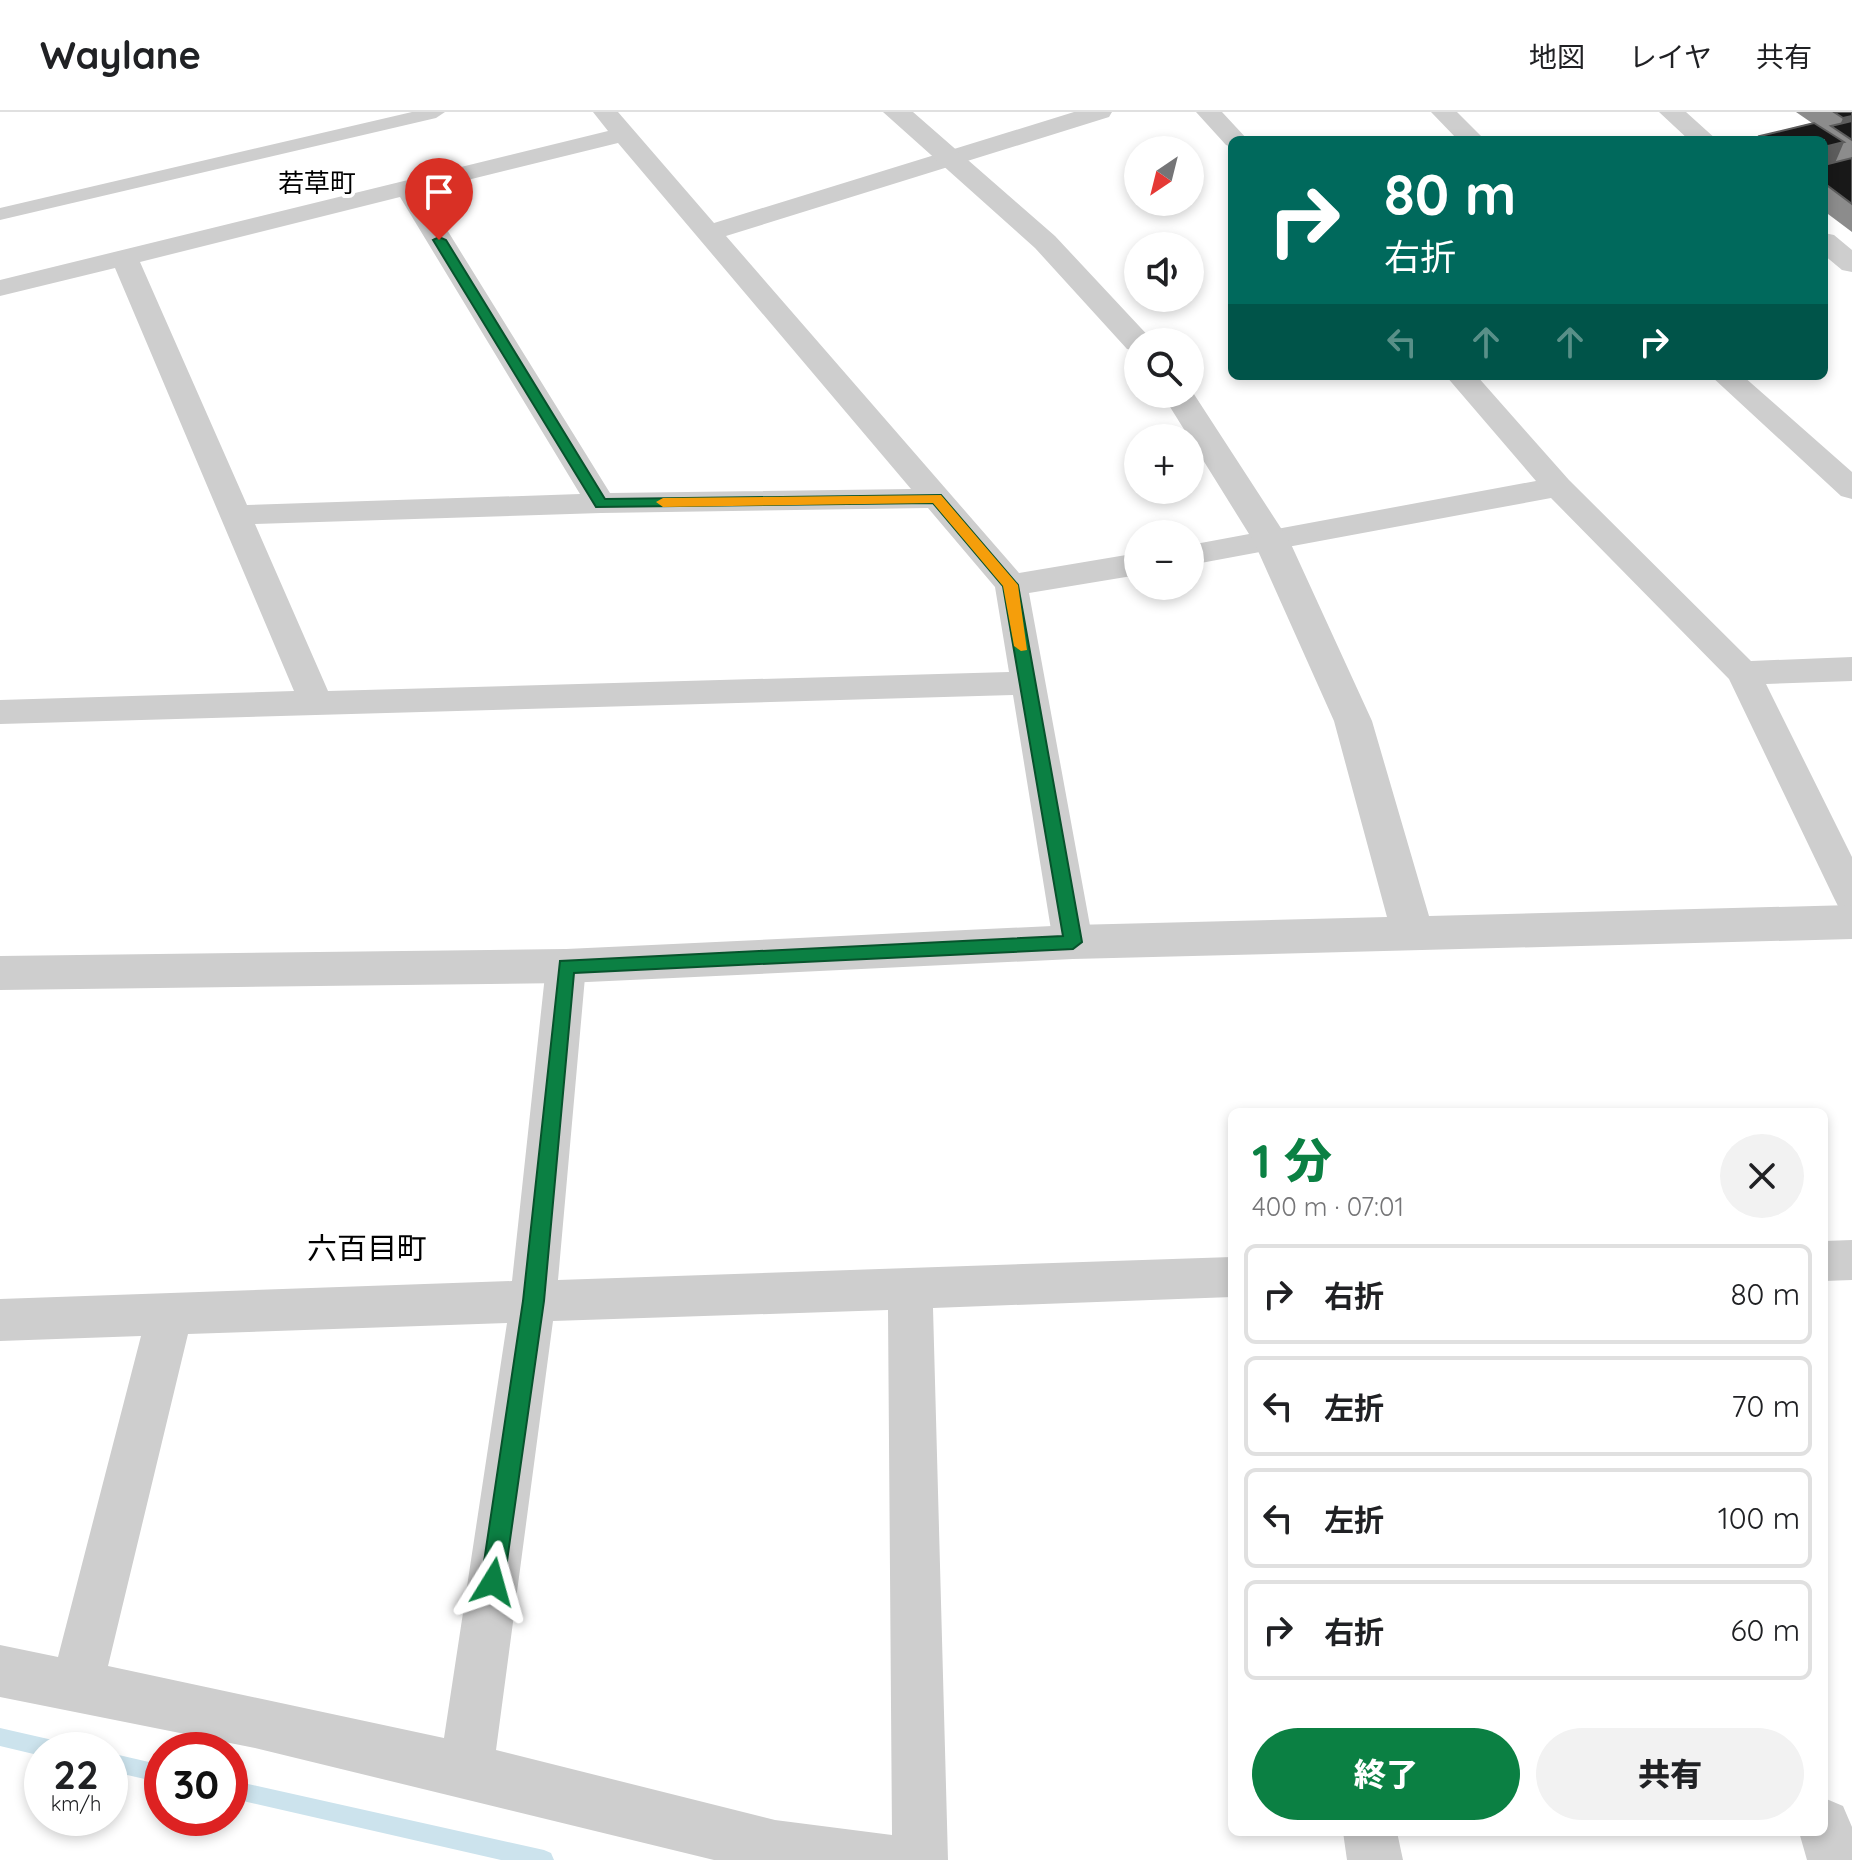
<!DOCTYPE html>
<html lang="ja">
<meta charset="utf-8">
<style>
body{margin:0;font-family:Quicksand,"Noto Sans JP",sans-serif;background:#f2f2f2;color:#202124;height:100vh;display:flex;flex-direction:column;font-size:30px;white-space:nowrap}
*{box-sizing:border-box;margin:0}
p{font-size:26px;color:#757577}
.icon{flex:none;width:44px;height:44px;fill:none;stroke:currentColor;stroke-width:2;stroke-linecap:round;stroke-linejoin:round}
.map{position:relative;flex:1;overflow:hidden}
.side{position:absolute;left:1228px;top:996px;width:600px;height:728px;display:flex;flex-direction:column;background:#fff;border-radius:12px;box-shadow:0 4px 12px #0003}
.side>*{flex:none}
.guide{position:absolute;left:1228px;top:24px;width:600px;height:244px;border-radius:12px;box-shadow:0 4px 12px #0003;background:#00695c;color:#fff;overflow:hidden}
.needle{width:52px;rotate:215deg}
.controls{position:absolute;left:1124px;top:24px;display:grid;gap:16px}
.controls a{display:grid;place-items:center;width:80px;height:80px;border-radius:50%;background:#fff;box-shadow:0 4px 12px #0003;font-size:40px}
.speed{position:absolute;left:24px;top:1620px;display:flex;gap:16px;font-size:40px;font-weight:700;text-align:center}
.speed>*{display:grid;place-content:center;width:104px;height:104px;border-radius:50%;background:#fff;box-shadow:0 4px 12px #0003;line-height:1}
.speed small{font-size:20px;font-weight:400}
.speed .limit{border:12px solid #d22;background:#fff;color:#111}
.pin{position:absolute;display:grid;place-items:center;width:68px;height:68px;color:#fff;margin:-82px -34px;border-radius:50% 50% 50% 0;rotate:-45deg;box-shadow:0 0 8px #0007}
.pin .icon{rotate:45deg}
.me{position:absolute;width:88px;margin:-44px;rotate:8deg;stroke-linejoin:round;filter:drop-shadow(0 0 6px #0008)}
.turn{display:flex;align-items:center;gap:28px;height:168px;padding:0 24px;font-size:36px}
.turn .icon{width:104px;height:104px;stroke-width:2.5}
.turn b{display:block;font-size:56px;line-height:68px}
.lanes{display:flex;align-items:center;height:76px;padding:0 24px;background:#0003;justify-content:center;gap:40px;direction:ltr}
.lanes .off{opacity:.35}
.round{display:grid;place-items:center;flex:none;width:84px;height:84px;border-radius:42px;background:#f2f2f2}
.headline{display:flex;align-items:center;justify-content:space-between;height:136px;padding:0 24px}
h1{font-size:48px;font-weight:800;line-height:60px;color:#0b8043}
.cta{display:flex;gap:16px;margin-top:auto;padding:16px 24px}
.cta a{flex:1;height:92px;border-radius:48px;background:#0b8043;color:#fff;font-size:32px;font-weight:800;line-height:92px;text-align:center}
.cta a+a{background:#f2f2f2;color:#202124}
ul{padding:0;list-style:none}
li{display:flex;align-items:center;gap:24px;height:100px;margin:0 16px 12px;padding:0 8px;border:4px solid #e0e0e0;border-radius:12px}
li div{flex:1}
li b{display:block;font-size:30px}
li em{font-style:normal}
header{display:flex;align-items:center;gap:48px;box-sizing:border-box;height:112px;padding:0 40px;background:#fff;border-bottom:2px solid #e0e0e0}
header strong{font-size:38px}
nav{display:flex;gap:44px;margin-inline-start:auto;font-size:28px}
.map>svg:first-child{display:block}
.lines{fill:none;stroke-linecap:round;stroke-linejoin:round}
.stream{fill:#cce3ed;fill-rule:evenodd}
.pedestrian{fill:#cecece;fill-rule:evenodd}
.minor{fill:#cecece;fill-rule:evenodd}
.tertiary{fill:#cecece;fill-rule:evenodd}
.wall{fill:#8c8c8c}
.shaded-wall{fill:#5d5d5d}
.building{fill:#181818;stroke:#5d5d5d;stroke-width:2}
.route{fill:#0b8043;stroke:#07532c;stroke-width:2}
.slow{fill:#f59e0b}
.labels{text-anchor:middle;stroke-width:8;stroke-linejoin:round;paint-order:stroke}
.far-quarter-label{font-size:26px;fill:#000;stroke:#fff}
.quarter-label{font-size:30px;fill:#000;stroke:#fff}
</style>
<header>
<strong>Waylane</strong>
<nav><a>地図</a><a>レイヤ</a><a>共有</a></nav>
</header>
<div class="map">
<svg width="1852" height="1748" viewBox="0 0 1852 1748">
<rect width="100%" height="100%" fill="#fff"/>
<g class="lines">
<path class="stream" d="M0 1616 57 1629 64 1631 66 1638H42V1644L0 1634Z
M110 1641 162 1653V1671L110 1659Z
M230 1668 544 1738 551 1741 554 1748H501L230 1686Z"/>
<path class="pedestrian" d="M412 0H445L436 6 0 108V96Z"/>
<path class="minor" d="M593 0H618L714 111 1074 0H1112L1109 5 726 124 1019 461 1138 441V463L1029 481 1093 830 1087 841 1073 845 1059 841 1053 830 1013 583 0 612V588L294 579 115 156 0 184V168L608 19ZM618 31 911 377 610 381 423 79ZM400 85 580 382 247 393 140 150ZM928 396 995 475 1009 560 328 579 255 412 601 401Z
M1196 0H1222L1248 28H1232V35L1226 33Z
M1431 0H1457L1485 28H1458Z
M1659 0H1686L1717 28H1689Z
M1824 121 1834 123 1852 138V160L1842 158 1824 143Z
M1446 264H1477L1569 368 1751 549 1852 545V569L1766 572 1852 745V799L1838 794 1833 784 1729 567 1551 386 1190 453V433L1536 369Z
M1711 264H1743L1852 360V387L1841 384Z
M566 838 580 843 586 854 558 1168 1232 1145V1185L933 1196 948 1748H714L255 1636 0 1585V1533L58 1545 141 1224 0 1229V1187L512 1169 546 854 552 843ZM888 1198 892 1723 775 1708 496 1638 553 1209ZM507 1211 444 1626 108 1554 188 1222Z
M1852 1128V1168L1824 1169V1129Z
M1824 1686 1843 1694 1852 1715V1748H1807L1799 1720H1824Z
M1343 1720H1397L1403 1748H1347Z"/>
<path class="tertiary" d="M883 0H913L1055 124 1154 230H1138V239L1127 237 1035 136Z
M1190 276 1290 430 1372 609 1429 804 1852 793V827L1073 847 566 871 0 878V844L566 837 1073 813 1387 805 1334 609 1254 430 1162 282H1190Z"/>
</g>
<path class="wall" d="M1796 0H1852V120L1824 99V28H1759L1760 24 1812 11Z"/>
<path class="shaded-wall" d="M1852 4V23L1838 18 1843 6Z
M1844 30 1835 51 1824 54V35Z"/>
<path class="building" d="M1834 0H1852V4L1843 6Z
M1852 9V28L1831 14Z
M1814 11 1844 30 1824 35V28H1766L1760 24Z
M1852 46V92L1824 71V53Z"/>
<path class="route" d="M439 125 446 128 605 387 941 383 1018 473 1082 830 1073 837 574 861 544 1189 504 1470 501 1479 493 1482 485 1479 481 1470 523 1189 560 849 1063 824 1003 474 933 391 596 395 433 128Z"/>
<path class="slow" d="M941 383 1018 473 1027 538 1021 539 1014 534 1003 474 933 391 663 395 656 390 663 386Z"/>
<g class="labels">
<g class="far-quarter-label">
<text x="317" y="80">若草町</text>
</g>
<g class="quarter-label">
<text x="367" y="1147">六百目町</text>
</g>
</g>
</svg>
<div class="controls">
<a><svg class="needle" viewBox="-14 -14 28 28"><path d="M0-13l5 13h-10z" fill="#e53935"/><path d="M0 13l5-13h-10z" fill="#757577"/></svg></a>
<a><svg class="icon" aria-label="sound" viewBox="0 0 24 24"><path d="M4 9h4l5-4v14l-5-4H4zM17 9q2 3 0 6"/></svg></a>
<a><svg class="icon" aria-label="search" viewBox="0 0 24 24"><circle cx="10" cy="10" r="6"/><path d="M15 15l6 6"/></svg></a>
<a>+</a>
<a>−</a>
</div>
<div class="speed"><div>22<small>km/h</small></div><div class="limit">30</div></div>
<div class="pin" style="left:439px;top:128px;background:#d93025"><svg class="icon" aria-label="arrive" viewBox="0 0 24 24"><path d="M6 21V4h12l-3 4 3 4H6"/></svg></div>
<svg class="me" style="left:493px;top:1470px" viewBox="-20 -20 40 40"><path d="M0-17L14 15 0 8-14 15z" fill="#0b8043" stroke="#fff" stroke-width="4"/></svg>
<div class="guide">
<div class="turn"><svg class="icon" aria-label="right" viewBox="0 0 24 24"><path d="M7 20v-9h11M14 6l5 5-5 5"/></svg><div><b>80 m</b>右折</div></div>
<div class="lanes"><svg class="icon off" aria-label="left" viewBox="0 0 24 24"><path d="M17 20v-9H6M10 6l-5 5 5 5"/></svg><svg class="icon off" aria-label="ahead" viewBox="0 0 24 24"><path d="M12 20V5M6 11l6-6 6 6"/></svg><svg class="icon off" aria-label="ahead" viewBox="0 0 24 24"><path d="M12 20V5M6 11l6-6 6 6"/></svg><svg class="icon" aria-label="right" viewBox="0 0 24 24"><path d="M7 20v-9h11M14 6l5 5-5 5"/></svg></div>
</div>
<section class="side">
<div class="headline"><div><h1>1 分</h1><p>400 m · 07:01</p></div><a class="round"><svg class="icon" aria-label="close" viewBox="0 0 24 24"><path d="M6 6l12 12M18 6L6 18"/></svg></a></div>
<ul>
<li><svg class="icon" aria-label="right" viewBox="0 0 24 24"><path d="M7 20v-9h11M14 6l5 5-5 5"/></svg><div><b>右折</b></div><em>80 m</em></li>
<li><svg class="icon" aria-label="left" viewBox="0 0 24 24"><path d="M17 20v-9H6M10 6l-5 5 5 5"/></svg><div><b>左折</b></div><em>70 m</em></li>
<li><svg class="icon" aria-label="left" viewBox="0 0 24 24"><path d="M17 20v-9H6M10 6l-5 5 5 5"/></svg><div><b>左折</b></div><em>100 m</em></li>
<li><svg class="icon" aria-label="right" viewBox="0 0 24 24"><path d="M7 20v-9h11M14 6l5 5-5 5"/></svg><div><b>右折</b></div><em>60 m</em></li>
</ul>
<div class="cta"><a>終了</a><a>共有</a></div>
</section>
</div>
